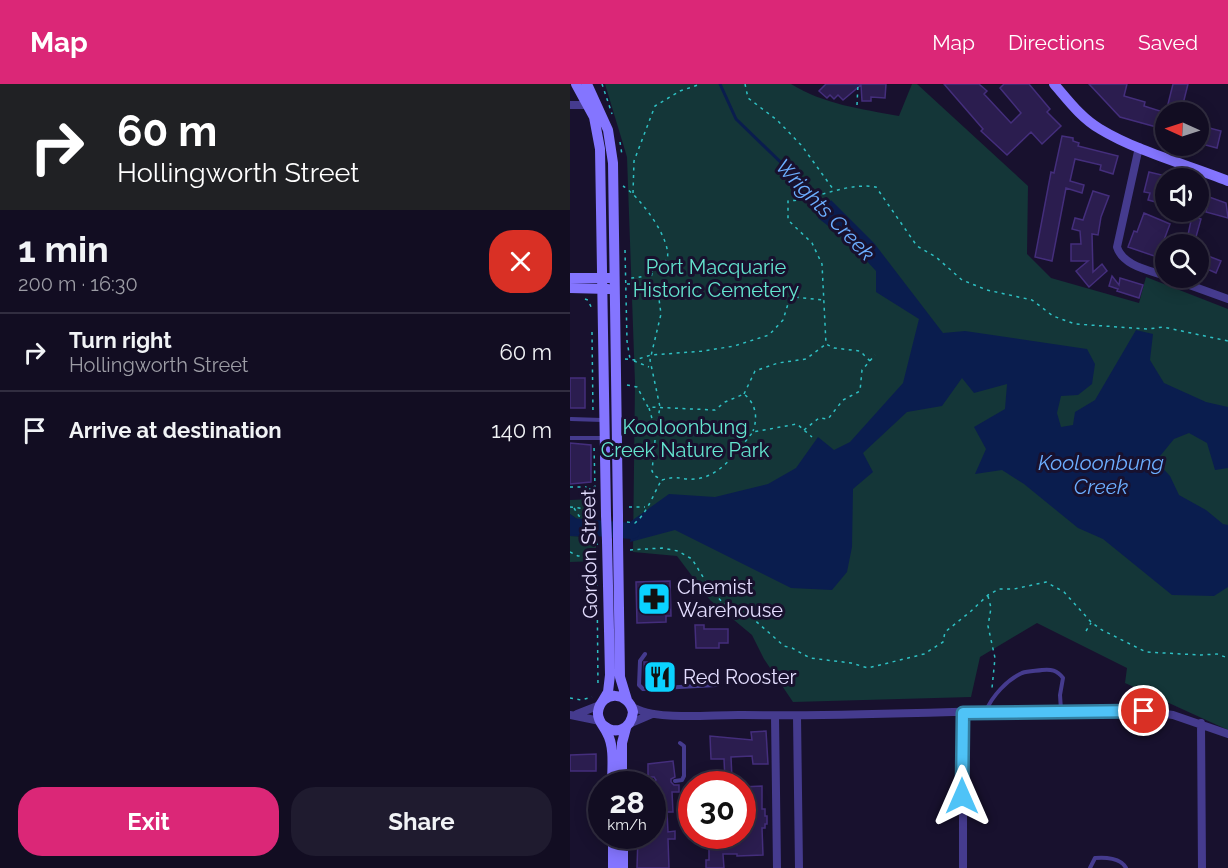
<!DOCTYPE html>
<meta charset="utf-8">
<style>
body{margin:0;font-family:Raleway,sans-serif;background:#1f1b2f;color:#f1f3f6;height:100vh;display:flex;flex-direction:column;font-size:22px;white-space:nowrap}
*{box-sizing:border-box;margin:0}
p{font-size:20px;color:#9c9ca5}
.icon{flex:none;width:33px;height:33px;fill:none;stroke:currentColor;stroke-width:2;stroke-linecap:round;stroke-linejoin:round}
.map{position:relative;flex:1;overflow:hidden}
.side{display:flex;flex-direction:column;background:#120d22;width:570px}
.side>*{flex:none}
.hud{background:#202124;color:#fff;overflow:hidden}
.needle{width:39px;rotate:273deg}
.controls{position:absolute;left:585px;top:18px;display:grid;gap:12px}
.controls a{display:grid;place-items:center;width:54px;height:54px;border-radius:50%;background:#120d22;box-shadow:0 3px 15px #0003,0 0 0 2px #312d40;font-size:30px}
.speed{position:absolute;left:18px;top:687px;display:flex;gap:12px;font-size:30px;font-weight:700;text-align:center}
.speed>*{display:grid;place-content:center;width:78px;height:78px;border-radius:50%;background:#120d22;box-shadow:0 3px 15px #0003,0 0 0 2px #312d40;line-height:1}
.speed small{font-size:15px;font-weight:400}
.speed .limit{border:9px solid #d22;background:#fff;color:#111}
.pin{position:absolute;display:grid;place-items:center;width:51px;height:51px;color:#fff;margin:-26px;border:3px solid #fff;border-radius:50%;box-shadow:0 2px 6px #0007}
.me{position:absolute;width:66px;margin:-33px;rotate:0deg;stroke-linejoin:round;filter:drop-shadow(0 0 4px #0008)}
.turn{display:flex;align-items:center;gap:21px;height:126px;padding:0 18px;font-size:27px}
.turn .icon{width:78px;height:78px;stroke-width:2.5}
.turn b{display:block;font-size:42px;line-height:51px}
.round{display:grid;place-items:center;flex:none;width:63px;height:63px;border-radius:24px;background:#1f1b2f}
.head{display:flex;align-items:center;justify-content:space-between;height:102px;padding:0 18px}
h1{font-size:36px;font-weight:700;line-height:45px}
.action{display:flex;gap:12px;margin-top:auto;padding:12px 18px}
.action a{flex:1;height:69px;border-radius:24px;background:#db2777;color:#fff;font-size:24px;font-weight:700;line-height:69px;text-align:center}
.action a+a{background:#1f1b2f;color:#f1f3f6}
ul{padding:0;list-style:none}
li{display:flex;align-items:center;gap:18px;height:78px;padding:0 18px;border-top:2px solid #312d40}
li div{flex:1}
li b{display:block;font-size:22px}
li em{font-style:normal}
header{display:flex;align-items:center;gap:36px;box-sizing:border-box;height:84px;padding:0 30px;background:#db2777;color:#fff}
header strong{font-size:28px}
nav{display:flex;gap:33px;margin-inline-start:auto;font-size:21px}
main{display:flex;flex:1;min-height:0}
.map>svg:first-child{display:block}
.green{fill:#143638}
.water{fill:#0a1d4e}
.lines{fill:none;stroke-linecap:round;stroke-linejoin:round}
.stream{stroke:#0a1d4e;stroke-width:3}
.river{stroke:#0a1d4e;stroke-width:16}
.building{fill:#2b1d4f;stroke:#442e7c;stroke-width:1.5}
.path{stroke:#2ec0c3;stroke-width:1.5;stroke-dasharray:3 4.5;stroke-linecap:butt}
.lane{stroke:#453b8e;stroke-width:4}
.street{stroke:#453b8e;stroke-width:8}
.secondary{stroke:#8475ff;stroke-width:10}
.path-bridge{stroke:#2ec0c3;stroke-width:1.5;stroke-dasharray:3 4.5;stroke-linecap:butt}
.secondary-bridge{stroke:#8475ff;stroke-width:10}
.route-casing{stroke:#337fa1;stroke-width:15}
.route{stroke:#4fc3f7;stroke-width:10}
.labels{text-anchor:middle;stroke-width:6;stroke-linejoin:round;paint-order:stroke}
.park-label{font-size:20px;fill:#64e5cf;stroke:#18112e}
.street-label{font-size:20px;fill:#e4deff;stroke:#18112e}
.poi-label{font-size:20px;fill:#e4deff;stroke:#18112e;text-anchor:start}
.water-label{font-size:21px;font-style:italic;fill:#6caeff;stroke:#18112e}
</style>
<header>
<strong>Map</strong>
<nav><a>Map</a><a>Directions</a><a>Saved</a></nav>
</header>
<main>
<section class="side">
<div class="hud">
<div class="turn"><svg class="icon" aria-label="right" viewBox="0 0 24 24"><path d="M7 20v-9h11M14 6l5 5-5 5"/></svg><div><b>60 m</b>Hollingworth Street</div></div>
</div>
<div class="head"><div><h1>1 min</h1><p>200 m · 16:30</p></div><a class="round" style="background:#d93025;color:#fff"><svg class="icon" aria-label="close" viewBox="0 0 24 24"><path d="M6 6l12 12M18 6L6 18"/></svg></a></div>
<ul>
<li><svg class="icon" aria-label="right" viewBox="0 0 24 24"><path d="M7 20v-9h11M14 6l5 5-5 5"/></svg><div><b>Turn right</b><p>Hollingworth Street</p></div><em>60 m</em></li>
<li><svg class="icon" aria-label="arrive" viewBox="0 0 24 24"><path d="M6 21V4h12l-3 4 3 4H6"/></svg><div><b>Arrive at destination</b></div><em>140 m</em></li>
</ul>
<div class="action"><a>Exit</a><a>Share</a></div>
</section>
<div class="map">
<svg width="658" height="784" viewBox="0 0 658 784">
<rect width="100%" height="100%" fill="#18112e"/>
<path class="green" d="M35 0H221C253 20 291 25 329 32L342 0H347L458 102 457 170 481 194 569 219 576 193 658 225V646L555 599 557 584 467 539 410 573 401 613 223 618 194 575 182 551 140 516 107 472 63 468 65 299 57 73Z
M24 415 25 438H11L0 430V416Z
M0 452 26 453V477L0 478Z"/>
<path class="water" d="M261 116 304 159 373 249 395 247 517 265 525 280 522 300 508 311 491 312 487 329 491 343 503 341 505 328 525 316 566 246 583 250 580 276 594 299 636 318 658 323V384L645 386 637 359 619 349 604 355 586 377 600 392 609 411 636 426 653 440 658 441V503L644 512 602 511 533 455 508 444 454 400 432 386 405 390 416 365 404 343 435 325 437 300 404 309 392 294 372 322 337 328 293 369 303 388 283 405 282 463 277 488 262 506 221 504 105 446 60 458 62 447 60 438 99 410 145 413 198 400 226 384 248 353 264 366 280 358 333 299 349 235 306 208V187L280 159 248 134Z
M0 430 11 438H25L26 453 0 452Z"/>
<g class="lines">
<path class="stream" d="M150 0 166 35 258 124"/>
<path class="river" d="M0 442 62 447"/>
</g>
<path class="building" d="M256 0H316L315 14 301 13V17H292L291 1 273 16 268 11 264 15 260 11 257 14 249 7Z
M374 0H409L417 7 414 10 441 39 451 29 430 4 434 0H459L480 25 477 28 491 42 472 60 461 48 437 71 411 47 413 45Z
M519 0H557L554 12 575 18 574 22 590 27V44L550 33Z
M603 0H618L611 28H596Z
M628 41 651 47 647 64 628 59Z
M492 52 503 54V57L509 59 508 62 548 72 543 90 530 86 531 81 505 75 500 97 514 101 512 109 496 104 482 177 465 173 481 88 484 89Z
M579 88 596 92V108L589 106 586 118 578 116 580 109 574 108Z
M523 107 539 112 531 133 528 151 522 150 523 188 532 180 537 187 519 203 506 187 518 177H501V160H511L510 147 502 145 505 134 513 136Z
M628 109 656 119 658 134 636 128 637 123 628 120Z
M574 129 600 140 594 156 596 157V176L558 163 564 147 567 148Z
M622 132 631 135 624 160H616Z
M628 168 651 177 646 189 628 181Z
M542 192 549 201 550 194 573 201 569 214 547 207 548 205 539 202Z
M0 294H15V324H0Z
M0 359 21 361V398L0 400Z
M100 497 101 532H96V538L67 539 66 498Z
M125 541H134V545H158V559H149V564H126Z
M74 578H95V585H105V599L75 601Z
M196 647 198 680H183L182 672 161 673 162 695 155 696 154 675H141L140 652 182 656 181 648Z
M26 670V687H0V671Z
M103 677 105 693 101 695V698L104 701H109V708H102L103 728H97L98 748 105 747V755H98L99 784H67L68 752H82V701L86 696 84 693H78V680Z
M192 702V725H195V732H197V740H195V744H192L193 771 167 772V770H153L154 784H136V776H139V752H147V756L172 755V703Z"/>
<g class="lines">
<path class="path" d="M32 0 42 30
M175 0 178 14 207 36 232 62 263 105
M287 21 288 0
M50 58 52 71
M53 102C69 112 103 156 97 176 78 187 82 194 57 194
M63 109 64 77 85 22 110 7 131 0
M55 166 57 257 60 275
M82 189 80 200 89 215 91 230 80 276 90 323 86 346 82 387 85 392 92 396C107 391 111 396 125 395 151 393 168 366 183 348L227 340 242 353
M57 200H71L82 203
M15 215 18 216 22 225
M22 248 23 330
M55 275 65 276 81 271 134 267 164 262 199 251 213 236 218 220 225 213 253 216
M64 277 79 283
M300 277 290 267 264 264 256 260 252 180 242 159 218 136V117C249 115 276 98 306 103L347 162 366 173 392 196 417 206 462 216 483 232 505 240 578 245 593 243 658 257
M57 301 67 303 78 323 145 326 155 318 174 310C186 320 188 333 183 347
M174 310 185 287 208 279 236 275 256 260
M79 324 85 345
M234 346 249 334 258 335 273 316 290 307 292 286 305 271
M0 403H16V417H21L20 403H25L24 362
M0 423 26 426
M59 423H75
M4 424 9 432 25 436
M57 438 65 439C77 429 83 411 91 397
M60 466 92 464 108 467 122 475 141 506 154 520 170 530 180 532 214 562 222 564 240 574 281 579 298 584 354 570 373 558 375 548 400 528 418 511 429 505H444L476 498 494 508 521 538 532 546 576 568 631 571 647 570 658 574
M0 468 8 472 27 473
M27 491 28 603
M418 512 421 524 418 542 425 574 422 604
M516 547 521 539
M0 614 11 616 22 613"/>
<path class="lane" d="M1 335 32 336
M0 354H35
M75 570 70 577 69 601 73 605 146 601
M416 627C422 612 437 596 452 589 458 587 466 587 472 586 481 585 487 586 493 594L490 611 491 626
M67 697H82
M105 697 112 696 114 692V662L110 659
M520 784 525 774C535 773 551 774 556 784"/>
<path class="street" d="M0 21H17
M569 63 547 163C553 182 579 186 596 192
M600 194 658 215
M61 622C86 638 143 630 173 631 307 633 441 623 574 627L603 631 658 650
M393 629V784
M7 630 30 621
M0 631 30 637
M205 632 207 784
M227 632 229 784
M61 639 82 630
M631 639 632 784"/>
<path class="secondary" d="M6 0 24 33 30 65 36 431
M17 0 38 46 43 79 48 432
M484 0C498 16 511 34 530 45 566 67 618 81 658 97
M0 194H39
M0 204 38 205
M48 457 50 593 57 616
M32 618 38 608 40 591 37 457
M33 641C46 652 61 645 63 628 59 607 31 606 28 628 27 636 34 642 37 649 45 663 42 685 42 700
M52 700V659L56 644
M43 752V784
M53 752V784"/>
<path class="path-bridge" d="M27 458V465"/>
<path class="secondary-bridge" d="M36 431 37 457
M48 432V457"/>
</g>
<g class="lines">
<g class="route-casing">
<path id="route" d="M392 712 393 629 574 627"/>
</g>
<use href="#route" class="route"/>
</g>
<defs>
<g id="pharmacy-square" transform="scale(1.725)"><rect x="-9" y="-9" width="18" height="18" rx="4" fill="#0ad2ff" stroke="#18112e"/><path d="M-2-6h4v4h4v4h-4v4h-4v-4h-4v-4h4Z" fill="#111"/></g>
<g id="restaurant-square" transform="scale(1.725)"><rect x="-9" y="-9" width="18" height="18" rx="4" fill="#0ad2ff" stroke="#18112e"/><path d="M-5-6h1v4h1v-4h1v4h1v-4h1v5L-1.5 .5V6h-2V.5L-5-1ZM5-6V6H3V1.5H1.5Q1.5-4 5-6Z" fill="#111"/></g>
</defs>
<g fill-rule="evenodd">
<use href="#pharmacy-square" x="84" y="515"/>
<use href="#restaurant-square" x="90" y="593"/>
</g>
<g class="labels">
<g class="park-label">
<text x="146" y="190">Port Macquarie<tspan x="146" dy="23">Historic Cemetery</tspan></text>
<text x="115" y="350">Kooloonbung<tspan x="115" dy="23">Creek Nature Park</tspan></text>
</g>
<g class="street-label">
<text transform="translate(19 470) rotate(-91)" y="7">Gordon Street</text>
</g>
<g class="poi-label">
<text x="107" y="510">Chemist<tspan x="107" dy="23">Warehouse</tspan></text>
<text x="113" y="600">Red Rooster</text>
</g>
<g class="water-label">
<text transform="translate(255 126) rotate(46)" y="7">Wrights Creek</text>
<text x="531" y="386">Kooloonbung<tspan x="531" dy="24">Creek</tspan></text>
</g>
</g>
</svg>
<div class="controls">
<a><svg class="needle" viewBox="-14 -14 28 28"><path d="M0-13l5 13h-10z" fill="#e53935"/><path d="M0 13l5-13h-10z" fill="#9c9ca5"/></svg></a>
<a><svg class="icon" aria-label="sound" viewBox="0 0 24 24"><path d="M4 9h4l5-4v14l-5-4H4zM17 9q2 3 0 6"/></svg></a>
<a><svg class="icon" aria-label="search" viewBox="0 0 24 24"><circle cx="10" cy="10" r="6"/><path d="M15 15l6 6"/></svg></a>
</div>
<div class="speed"><div>28<small>km/h</small></div><div class="limit">30</div></div>
<div class="pin" style="left:574px;top:627px;background:#d93025"><svg class="icon" aria-label="arrive" viewBox="0 0 24 24"><path d="M6 21V4h12l-3 4 3 4H6"/></svg></div>
<svg class="me" style="left:392px;top:712px" viewBox="-20 -20 40 40"><path d="M0-17L14 15 0 8-14 15z" fill="#4fc3f7" stroke="#fff" stroke-width="4"/></svg>
</div>
</main>
